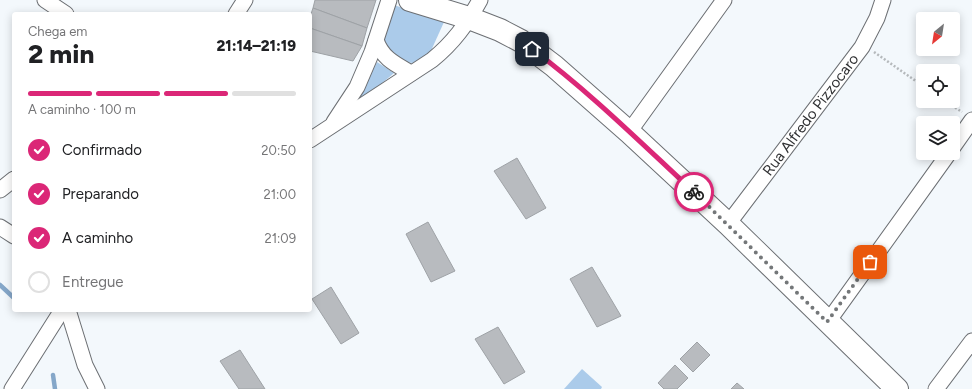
<!DOCTYPE html>
<html lang="pt">
<meta charset="utf-8">
<style>
:root{--surface:#fff;--page:#f6f6f6;--text:#202124;--muted:#757577;--line:#e0e0e0;--accent:#db2777}
body{margin:0;font-family:Figtree,sans-serif;background:var(--page);color:var(--text);height:100vh;display:flex;flex-direction:column;font-size:15px;white-space:nowrap}
*{box-sizing:border-box;margin:0}
p{font-size:13px;color:var(--muted)}
.icon{flex:none;width:22px;height:22px;fill:none;stroke:currentColor;stroke-width:2;stroke-linecap:round;stroke-linejoin:round}
.map{position:relative;flex:1;overflow:hidden}
.drawer{position:absolute;left:12px;top:12px;width:300px;height:300px;display:flex;flex-direction:column;background:var(--surface);border-radius:4px;box-shadow:0 2px 10px #0003}
.drawer>*{flex:none}
.needle{width:26px;rotate:210deg}
.tools{position:absolute;left:916px;top:12px;display:grid;gap:8px}
.tools a{display:grid;place-items:center;width:44px;height:44px;border-radius:4px;background:var(--surface);box-shadow:0 2px 10px #0003;font-size:20px}
.pin{position:absolute;display:grid;place-items:center;width:34px;height:34px;color:#fff;margin:-17px;border-radius:8px;box-shadow:0 2px 6px #0006}
.courier{position:absolute;display:grid;place-items:center;width:40px;height:40px;margin:-20px;border:3px solid #db2777;border-radius:50%;background:#fff;color:#222;box-shadow:0 1px 5px #0007}
.headline em{font-style:normal;font-weight:800}
.headline div{display:flex;flex-direction:column-reverse}
.headline{display:flex;align-items:center;justify-content:space-between;height:68px;padding:0 16px}
h1{font-size:26px;font-weight:800;line-height:30px}
.bar{display:grid;grid-template-columns:repeat(4,1fr);gap:6px 4px;align-content:center;height:48px;padding:0 16px}
.bar i{height:5px;border-radius:3px;background:var(--line)}
.bar .on{background:var(--accent)}
.bar p{grid-column:span 4}
ol{padding:0 16px;list-style:none}
li{display:flex;align-items:center;gap:12px;height:44px}
li p{margin-inline-start:auto}
li .icon{padding:4px;border-radius:50%;background:var(--accent);color:#fff;stroke-width:4}
li:last-child{color:var(--muted)}
li i{width:22px;height:22px;border:2px solid var(--line);border-radius:50%}
.map>svg:first-child{display:block}
.green{fill:#abcbea}
.lines{fill:none;stroke-linecap:round;stroke-linejoin:round}
.stream{stroke:#85a7c9;stroke-width:4.5}
.building{fill:#b8bbbf;stroke:#9ea2a6}
.street-casing{stroke:#6c6f73;stroke-width:17}
.secondary-casing{stroke:#6c6f73;stroke-width:24}
.path{stroke:#b5b9bc;stroke-width:2.5;stroke-dasharray:2 2;stroke-linecap:butt}
.street{stroke:#fff;stroke-width:15}
.secondary{stroke:#fff;stroke-width:22}
.done{stroke:#747779;stroke-width:4;stroke-dasharray:0 7.2}
.route{stroke:#db2777;stroke-width:5}
.labels{text-anchor:middle;stroke-width:4;stroke-linejoin:round;paint-order:stroke}
.street-label{font-size:15px;fill:#303133;stroke:#f3f8fc}
</style>
<div class="map">
<svg width="972" height="389" viewBox="0 0 972 389">
<rect width="100%" height="100%" fill="#f3f8fc"/>
<g class="green">
<polygon points="394,5 444,22 430,53 413,63 405,62 383,48 384,30"/>
<polygon points="377,62 394,73 353,108"/>
<polygon points="582,369 602,387 601,389 564,389"/>
</g>
<g class="lines">
<g class="stream">
<polyline points="0,285 14,298"/>
<polyline points="53,375 55,389"/>
</g>
</g>
<g class="building">
<polygon points="315,0 376,0 367,28 313,8"/>
<polygon points="313,8 367,28 362,46 310,28 310,17"/>
<polygon points="310,28 362,46 353,61 310,51"/>
<polygon points="517,158 546,208 526,219 494,171"/>
<polygon points="428,222 455,271 431,282 406,234"/>
<polygon points="592,267 621,316 597,327 570,279"/>
<polygon points="331,287 359,333 341,344 312,299"/>
<polygon points="498,327 525,372 504,384 475,339"/>
<polygon points="697,342 710,355 693,372 680,359"/>
<polygon points="240,350 265,389 239,389 220,361"/>
<polygon points="675,365 688,378 677,389 664,389 658,383"/>
<polygon points="737,383 744,389 731,389"/>
</g>
<g class="lines">
<g class="street-casing">
<g id="street">
<polyline points="45,0 66,14"/>
<polyline points="236,14 245,0"/>
<path d="M 376,40 C 382,58 395,64 411,73"/>
<polyline points="334,122 357,87 372,52 389,0"/>
<polyline points="629,132 724,0"/>
<path d="M 310,140 L 432,60 C 454,42 466,25 480,0"/>
<polyline points="953,147 972,120"/>
<polyline points="0,190 14,179"/>
<path id="s1" d="M 728,224 L 862,47 L 877,18 L 883,0"/>
<polyline points="0,227 14,236"/>
<polyline points="68,310 85,365 97,389"/>
<polyline points="827,323 949,153"/>
<polyline points="12,389 62,310"/>
<polyline points="936,389 972,341"/>
</g>
</g>
<g class="secondary-casing">
<polyline id="secondary" points="410,0 469,18 500,30 521,41 554,66 629,132 728,224 897,389"/>
</g>
<g class="path">
<polyline points="874,52 923,86"/>
<polyline points="945,101 962,112"/>
</g>
<use href="#street" class="street"/>
<use href="#secondary" class="secondary"/>
</g>
<g class="lines">
<polyline class="done" points="694,192 827,322 870,262"/>
<path class="route" d="M 532,49 C 590,92 641,143 694,192"/>
</g>
<g class="labels">
<g class="street-label">
<text dy="5" stroke="none"><textPath href="#s1" startOffset="137">Rua Alfredo Pizzocaro</textPath></text>
</g>
</g>
</svg>
<div class="tools">
<a><svg class="needle" viewBox="-14 -14 28 28"><path d="M0-13l5 13h-10z" fill="#e53935"/><path d="M0 13l5-13h-10z" fill="#757577"/></svg></a>
<a><svg class="icon" aria-label="locate" viewBox="0 0 24 24"><circle cx="12" cy="12" r="6"/><path d="M12 2v4M12 18v4M2 12h4M18 12h4"/></svg></a>
<a><svg class="icon" aria-label="layers" viewBox="0 0 24 24"><path d="M12 4l9 5-9 5-9-5zM3 14l9 5 9-5"/></svg></a>
</div>
<div class="pin" style="left:870px;top:262px;background:#ea580c"><svg class="icon" aria-label="bag" viewBox="0 0 24 24"><path d="M5 8h14l-1 12H6zM9 8a3 3 0 0 1 6 0"/></svg></div>
<div class="pin" style="left:532px;top:49px;background:#1f2937"><svg class="icon" aria-label="home" viewBox="0 0 24 24"><path d="M3 11l9-7 9 7M6 9v11h12V9"/></svg></div>
<div class="courier" style="left:694px;top:192px"><svg class="icon" aria-label="bike" viewBox="0 0 24 24"><circle cx="6" cy="16" r="4"/><circle cx="18" cy="16" r="4"/><path d="M6 16l4-8h5l3 8M10 8l3 8H6M13 5h3"/></svg></div>
<section class="drawer">
<div class="headline"><div><h1>2 min</h1><p>Chega em</p></div><em>21:14–21:19</em></div>
<div class="bar"><i class="on"></i><i class="on"></i><i class="on"></i><i></i><p>A caminho · 100 m</p></div>
<ol>
<li><svg class="icon" aria-label="check" viewBox="0 0 24 24"><path d="M5 12l5 5 9-10"/></svg>Confirmado<p>20:50</p></li>
<li><svg class="icon" aria-label="check" viewBox="0 0 24 24"><path d="M5 12l5 5 9-10"/></svg>Preparando<p>21:00</p></li>
<li><svg class="icon" aria-label="check" viewBox="0 0 24 24"><path d="M5 12l5 5 9-10"/></svg>A caminho<p>21:09</p></li>
<li><i></i>Entregue</li>
</ol>
</section>
</div>
